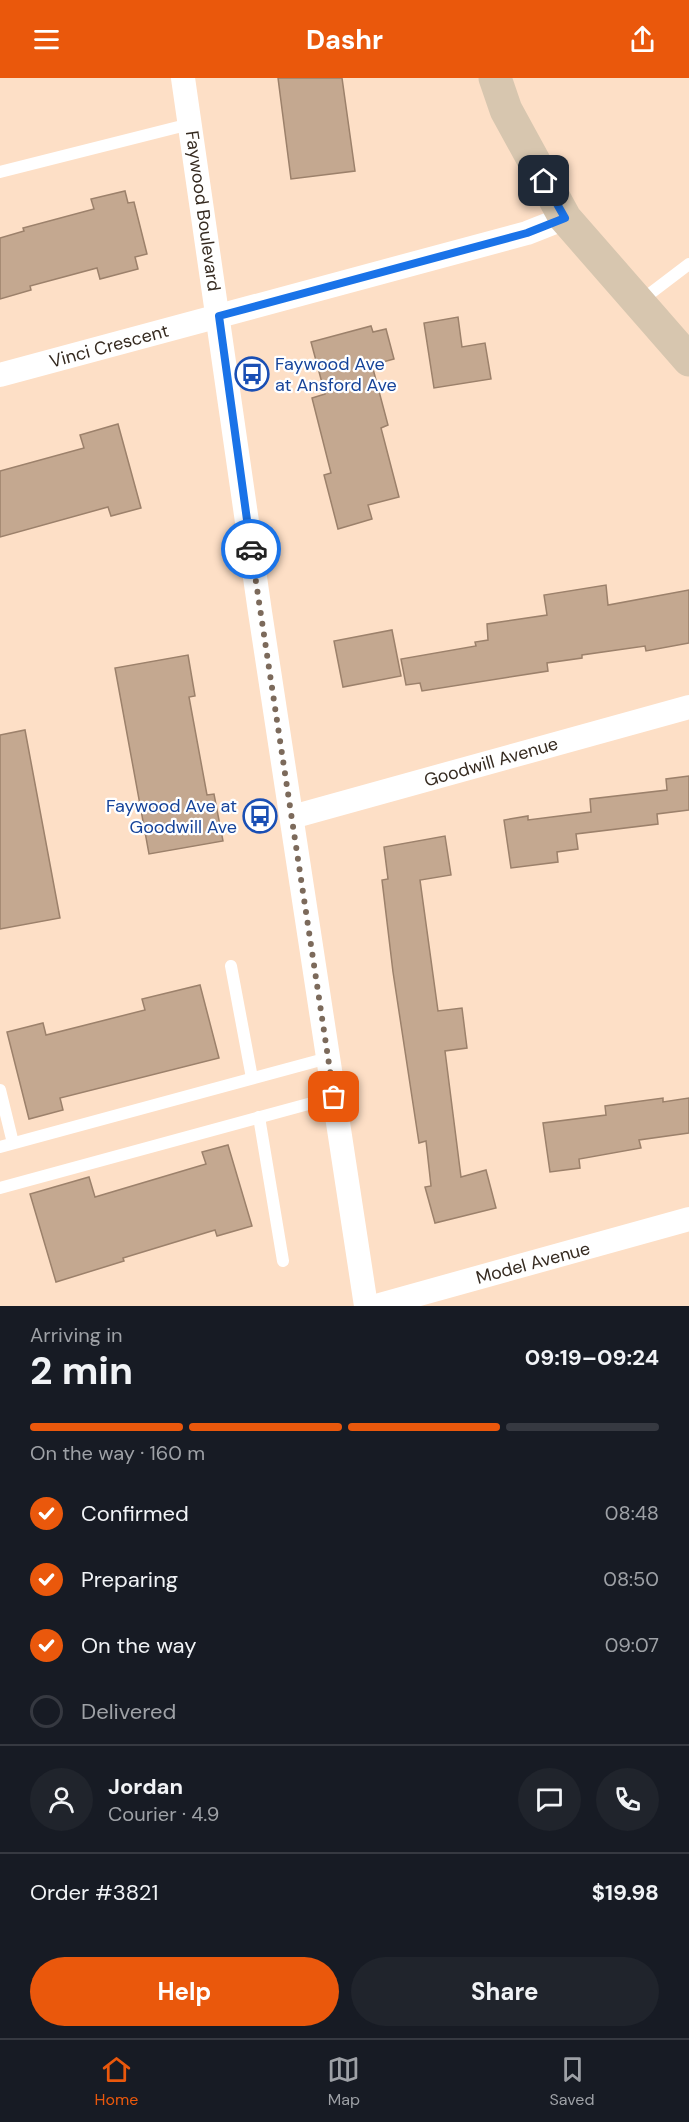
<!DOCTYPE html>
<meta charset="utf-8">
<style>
:root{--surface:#171b24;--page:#20242c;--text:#f1f3f6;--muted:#9ea1a6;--line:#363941;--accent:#ea580c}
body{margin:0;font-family:"DM Sans",sans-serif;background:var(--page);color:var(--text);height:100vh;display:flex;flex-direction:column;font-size:22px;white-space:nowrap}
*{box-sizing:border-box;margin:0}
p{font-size:20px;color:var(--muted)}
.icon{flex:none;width:33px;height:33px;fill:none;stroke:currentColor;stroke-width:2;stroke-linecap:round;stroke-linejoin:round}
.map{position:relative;height:1228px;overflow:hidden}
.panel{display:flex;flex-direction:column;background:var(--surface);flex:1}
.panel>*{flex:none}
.pin{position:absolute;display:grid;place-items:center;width:51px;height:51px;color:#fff;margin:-26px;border-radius:12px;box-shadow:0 3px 9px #0006}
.courier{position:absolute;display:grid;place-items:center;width:60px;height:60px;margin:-30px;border:4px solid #1a73e8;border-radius:50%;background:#fff;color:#222;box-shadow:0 2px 8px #0007}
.headline em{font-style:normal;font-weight:700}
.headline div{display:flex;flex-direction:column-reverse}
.headline{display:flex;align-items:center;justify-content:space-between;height:102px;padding:0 30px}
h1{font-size:39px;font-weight:700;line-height:45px}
.bar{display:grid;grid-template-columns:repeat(4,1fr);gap:9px 6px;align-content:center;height:72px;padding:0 30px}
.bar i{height:8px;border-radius:4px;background:var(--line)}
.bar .on{background:var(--accent)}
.bar p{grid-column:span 4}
.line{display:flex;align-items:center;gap:15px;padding:0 30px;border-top:2px solid var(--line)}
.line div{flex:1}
.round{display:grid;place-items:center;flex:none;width:63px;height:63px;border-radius:32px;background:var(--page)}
ol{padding:0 30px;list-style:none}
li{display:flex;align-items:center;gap:18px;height:66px}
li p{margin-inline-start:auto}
li .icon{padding:6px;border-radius:50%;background:var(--accent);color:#fff;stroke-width:4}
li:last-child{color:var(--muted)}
li i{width:33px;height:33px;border:3px solid var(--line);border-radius:50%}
.action{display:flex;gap:12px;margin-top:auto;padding:12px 30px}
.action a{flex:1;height:69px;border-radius:36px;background:var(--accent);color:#fff;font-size:24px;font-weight:700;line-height:69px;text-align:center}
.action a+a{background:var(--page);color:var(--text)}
header{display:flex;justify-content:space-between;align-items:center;height:78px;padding:0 30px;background:var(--accent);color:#fff;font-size:27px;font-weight:700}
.dock{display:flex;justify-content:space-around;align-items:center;height:84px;border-top:2px solid var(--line);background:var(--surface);font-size:16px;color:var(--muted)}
.dock a{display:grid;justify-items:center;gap:3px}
.dock .on{color:var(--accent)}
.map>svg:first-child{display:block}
.building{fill:#c4a890;stroke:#9c816b;stroke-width:1.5}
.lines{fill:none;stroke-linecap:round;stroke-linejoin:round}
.lane{stroke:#fff;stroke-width:12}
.street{stroke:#fff;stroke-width:24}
.secondary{stroke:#d7c6af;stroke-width:33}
.done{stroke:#7c6a5b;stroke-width:6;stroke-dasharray:0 10.8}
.route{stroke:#1a73e8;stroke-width:8}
.labels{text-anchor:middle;stroke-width:4.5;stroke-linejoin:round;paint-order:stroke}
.street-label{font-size:18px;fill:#362b21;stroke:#fff}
.transit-label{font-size:18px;fill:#164399;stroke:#fff;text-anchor:start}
</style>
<header><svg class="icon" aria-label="menu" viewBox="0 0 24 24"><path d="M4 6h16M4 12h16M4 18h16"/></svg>Dashr<svg class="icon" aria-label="share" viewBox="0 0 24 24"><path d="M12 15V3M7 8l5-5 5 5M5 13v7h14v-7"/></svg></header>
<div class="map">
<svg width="689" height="1228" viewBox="0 0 689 1228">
<rect width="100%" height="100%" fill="#fddfc6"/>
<g class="building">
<polygon points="278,0 342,0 355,93 291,101"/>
<polygon points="125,113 128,125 134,124 147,176 135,179 138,191 100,201 97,190 30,208 31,212 0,221 0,160 24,153 23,150 94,131 91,121"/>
<polygon points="458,239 462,269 485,265 491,301 434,310 424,245"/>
<polygon points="371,248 373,254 386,251 394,281 372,287 388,347 381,350 399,419 368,427 372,441 338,451 324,397 331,395 312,320 325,316 311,264"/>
<polygon points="118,346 141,430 111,438 108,429 0,459 0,393 84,370 80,357"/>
<polygon points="606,507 608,527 689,512 689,565 646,573 645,568 582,577 582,580 547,585 548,593 422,613 420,605 406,607 401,581 476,568 475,564 488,562 487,546 547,537 544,517"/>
<polygon points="392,552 401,598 343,609 334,563"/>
<polygon points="188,577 195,618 189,619 207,717 214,716 223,763 149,776 115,590"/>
<polygon points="25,652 60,840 0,851 0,657"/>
<polygon points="689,698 689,732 657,736 658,746 576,756 578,771 557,774 558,784 511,790 504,742 528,738 528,742 591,734 590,721 667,712 666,701"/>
<polygon points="445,758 451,797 420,802 438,933 462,930 467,970 445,973 461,1099 486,1092 496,1130 435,1145 425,1109 431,1108 426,1063 419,1065 393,894 382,802 388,801 384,769"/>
<polygon points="200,907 219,980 60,1020 63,1032 29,1041 7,954 43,945 46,957 145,932 142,921"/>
<polygon points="663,1020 663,1024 689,1020 689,1055 639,1062 641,1070 579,1081 580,1090 550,1094 543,1045 606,1037 605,1028"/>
<polygon points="228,1067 252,1148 217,1158 215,1152 123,1180 124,1183 56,1204 30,1116 89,1099 95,1119 206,1086 202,1074"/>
</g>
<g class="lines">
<g class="lane">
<polyline points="0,94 190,46"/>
<polyline points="639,224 689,186"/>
<polyline points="231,888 252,1000"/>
<polyline points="0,1012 13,1065"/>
<polyline points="259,1039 283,1183"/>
<polyline points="0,1069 328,980"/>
<polyline points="0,1110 334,1019"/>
</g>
<g class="street">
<polyline points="183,0 260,534 366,1228"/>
<polyline points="0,297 527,155 565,140"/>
<polyline points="292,739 689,629"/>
<polyline points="376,1228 689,1141"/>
</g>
<polyline class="secondary" points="495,0 506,32 565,140 689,282"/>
</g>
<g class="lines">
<polyline class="done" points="251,471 334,1019"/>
<polyline class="route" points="251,471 219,238 527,155 565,140 544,103"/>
</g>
<defs>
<g id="bus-ring" transform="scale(1.725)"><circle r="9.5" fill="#fff" stroke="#1a4fb4" stroke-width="1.5"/><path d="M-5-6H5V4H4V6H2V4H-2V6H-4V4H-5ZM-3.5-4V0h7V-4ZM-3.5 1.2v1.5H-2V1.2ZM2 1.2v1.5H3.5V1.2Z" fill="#1a4fb4"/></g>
</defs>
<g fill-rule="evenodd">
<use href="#bus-ring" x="252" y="296"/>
<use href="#bus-ring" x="260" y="738"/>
</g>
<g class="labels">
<g class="street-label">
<text transform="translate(203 133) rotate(82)" y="6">Faywood Boulevard</text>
<text transform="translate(109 268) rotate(-15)" y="6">Vinci Crescent</text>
<text transform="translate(491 684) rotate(-16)" y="6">Goodwill Avenue</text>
<text transform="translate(533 1185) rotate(-15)" y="6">Model Avenue</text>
</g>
<g class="transit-label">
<text x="275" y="292">Faywood Ave<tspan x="275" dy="21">at Ansford Ave</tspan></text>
<text x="237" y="734" text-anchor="end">Faywood Ave at<tspan x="237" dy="21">Goodwill Ave</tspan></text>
</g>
</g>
</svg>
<div class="pin" style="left:334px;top:1019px;background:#ea580c"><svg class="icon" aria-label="bag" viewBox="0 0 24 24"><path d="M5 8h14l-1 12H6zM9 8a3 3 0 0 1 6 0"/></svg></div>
<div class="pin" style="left:544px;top:103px;background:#1f2937"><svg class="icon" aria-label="home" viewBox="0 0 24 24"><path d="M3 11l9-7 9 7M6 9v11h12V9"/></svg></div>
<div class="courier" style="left:251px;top:471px"><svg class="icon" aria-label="car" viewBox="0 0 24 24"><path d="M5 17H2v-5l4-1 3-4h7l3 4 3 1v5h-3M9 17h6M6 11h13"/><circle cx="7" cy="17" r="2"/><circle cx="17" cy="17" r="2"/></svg></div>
</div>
<section class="panel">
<div class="headline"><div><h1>2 min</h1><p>Arriving in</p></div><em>09:19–09:24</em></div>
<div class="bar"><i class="on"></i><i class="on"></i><i class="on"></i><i></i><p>On the way · 160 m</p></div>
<ol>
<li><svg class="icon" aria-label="check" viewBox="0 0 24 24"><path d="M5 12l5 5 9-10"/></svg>Confirmed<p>08:48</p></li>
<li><svg class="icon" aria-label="check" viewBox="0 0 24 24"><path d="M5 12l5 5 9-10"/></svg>Preparing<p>08:50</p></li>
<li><svg class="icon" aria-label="check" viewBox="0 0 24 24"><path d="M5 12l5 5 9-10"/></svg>On the way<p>09:07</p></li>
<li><i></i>Delivered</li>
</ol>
<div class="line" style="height:108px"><a class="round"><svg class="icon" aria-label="person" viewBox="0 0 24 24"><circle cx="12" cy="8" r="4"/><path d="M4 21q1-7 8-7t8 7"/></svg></a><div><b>Jordan</b><p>Courier · 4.9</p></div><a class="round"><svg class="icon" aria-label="chat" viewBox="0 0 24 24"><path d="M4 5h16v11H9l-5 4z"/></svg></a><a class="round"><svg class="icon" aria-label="phone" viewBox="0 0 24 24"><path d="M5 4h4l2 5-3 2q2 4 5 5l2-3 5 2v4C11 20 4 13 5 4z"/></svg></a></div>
<div class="line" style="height:78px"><div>Order #3821</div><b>$19.98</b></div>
<div class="action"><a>Help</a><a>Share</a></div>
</section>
<nav class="dock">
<a class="on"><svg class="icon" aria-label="home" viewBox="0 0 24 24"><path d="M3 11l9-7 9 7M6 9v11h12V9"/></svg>Home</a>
<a><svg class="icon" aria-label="map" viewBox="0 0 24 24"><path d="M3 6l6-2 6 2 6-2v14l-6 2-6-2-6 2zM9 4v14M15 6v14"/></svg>Map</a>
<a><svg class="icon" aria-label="saved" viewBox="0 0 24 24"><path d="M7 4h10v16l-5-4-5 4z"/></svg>Saved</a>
</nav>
